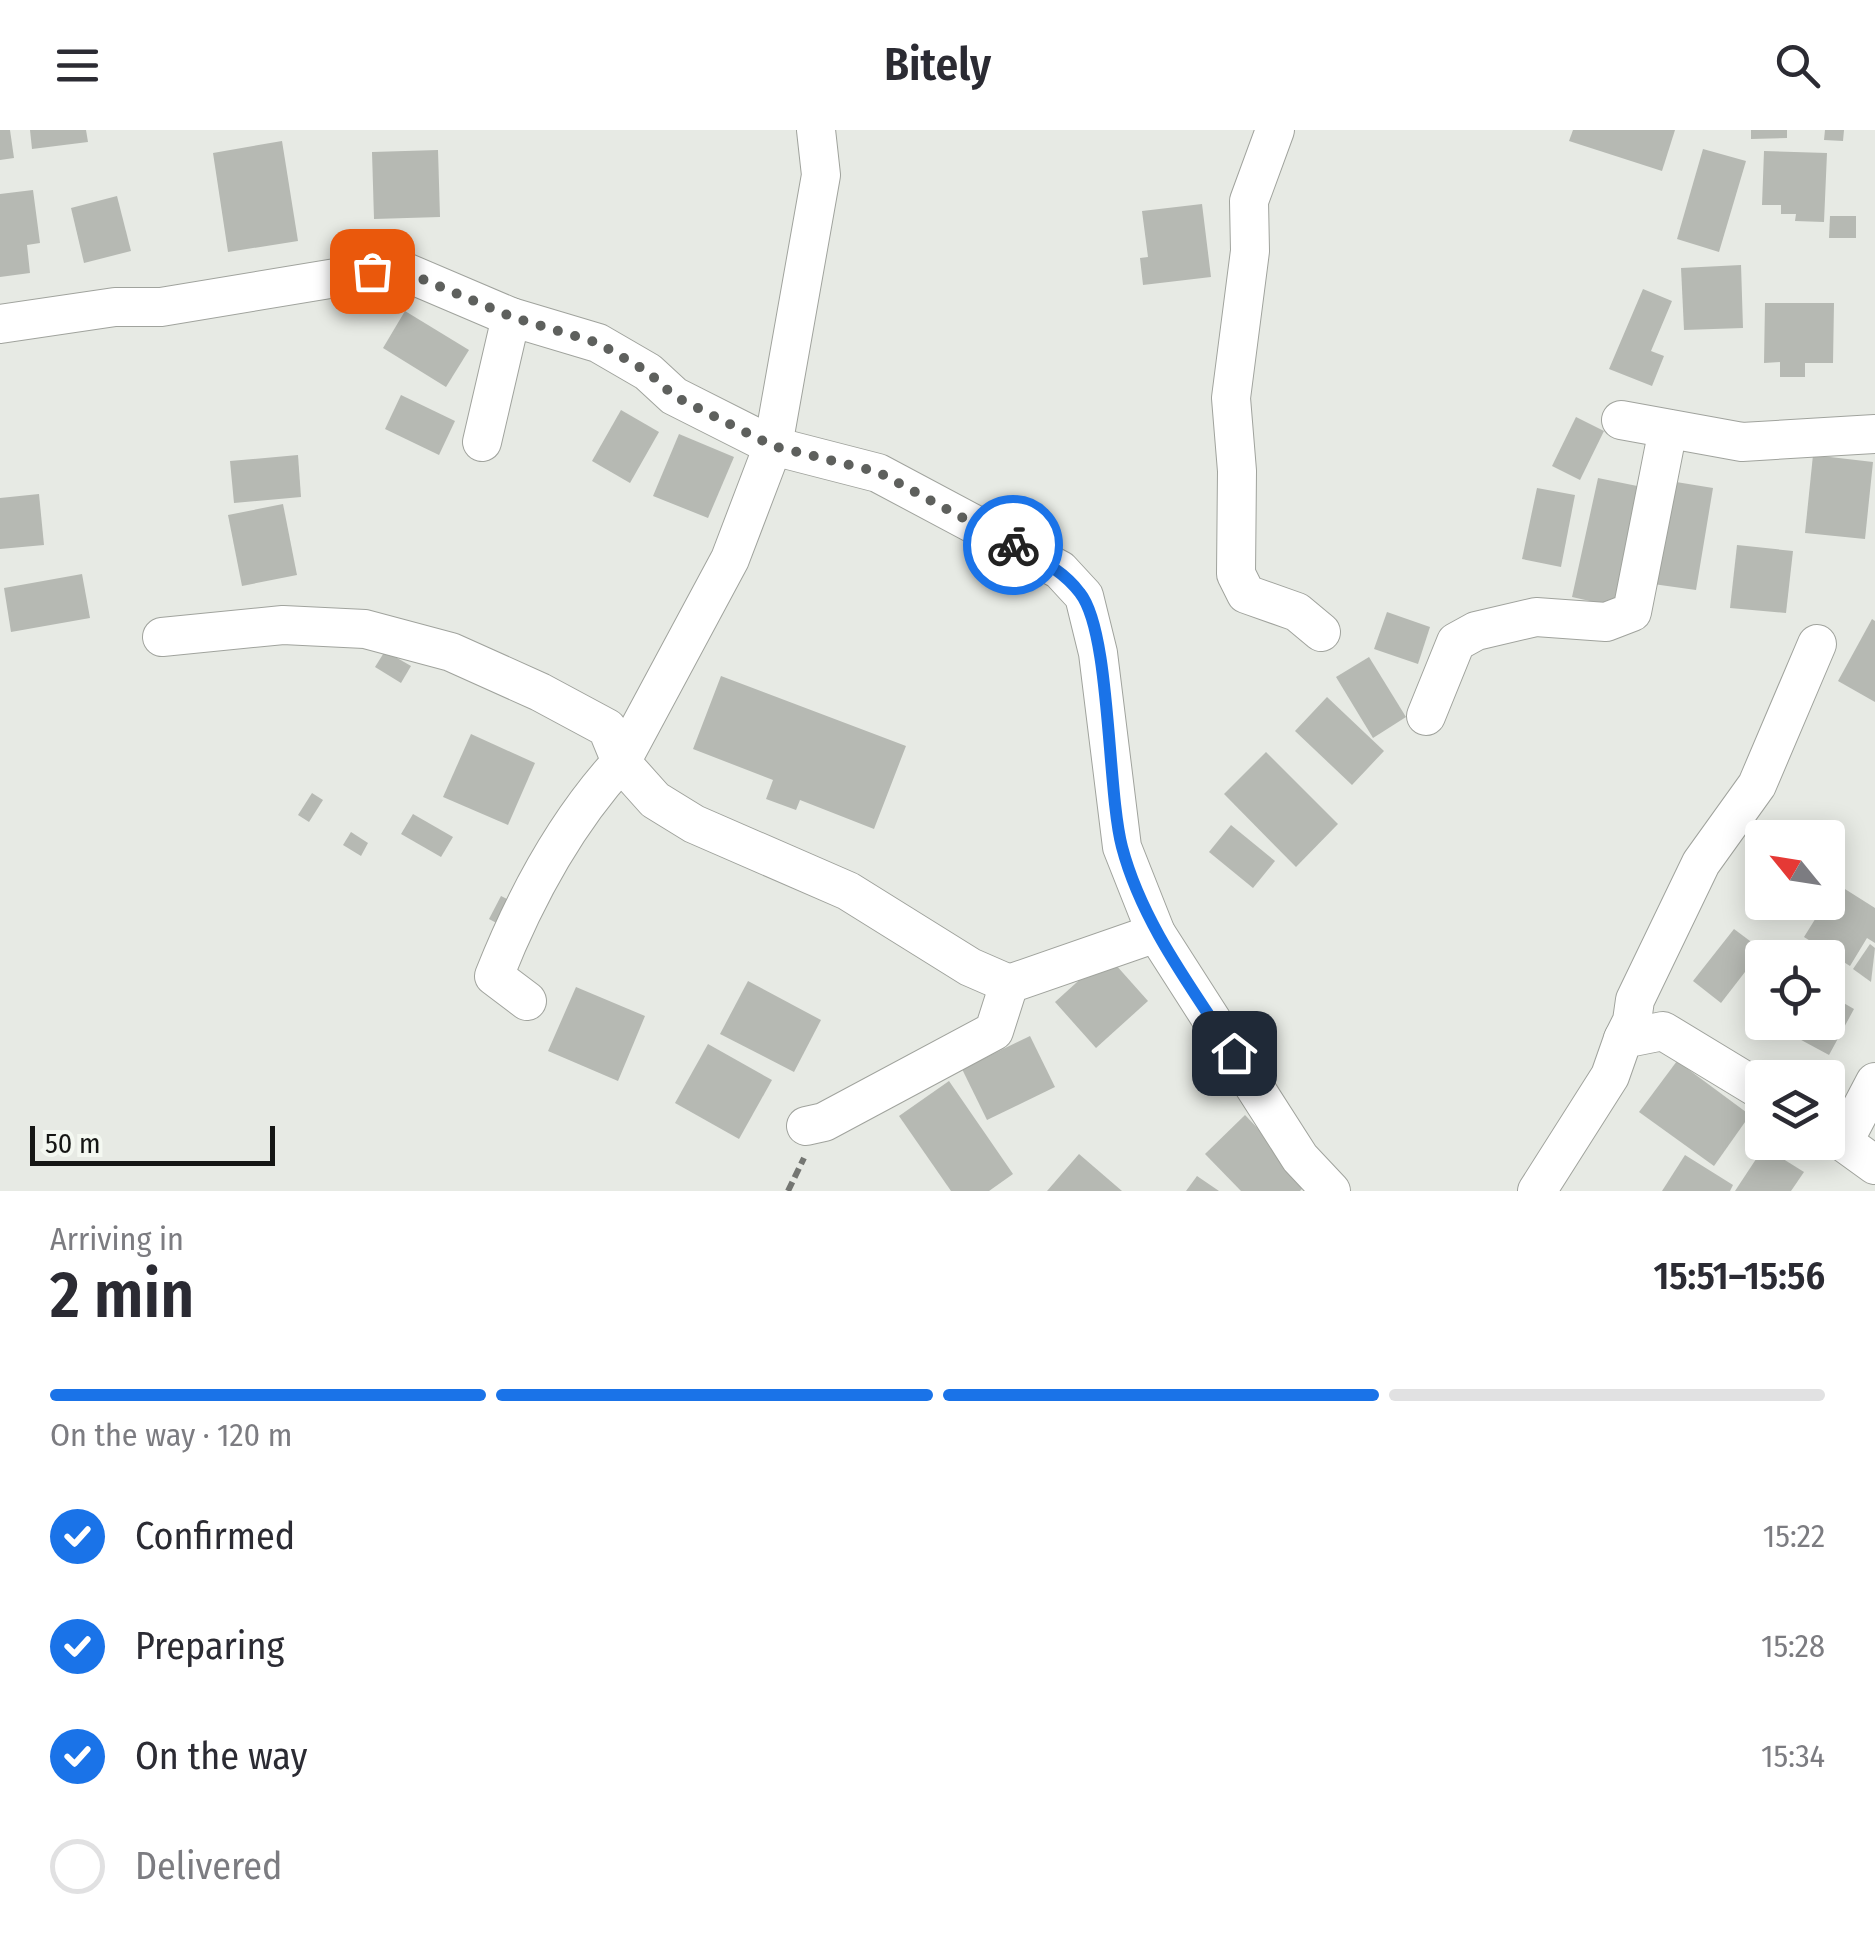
<!DOCTYPE html>
<meta charset="utf-8">
<style>
:root{--surface:#fff;--page:#f7f7f7;--text:#2b2b33;--muted:#7c7c81;--line:#e1e1e2;--accent:#1a73e8}
body{margin:0;font-family:"Fira Sans Condensed",sans-serif;background:var(--page);color:var(--text);height:100vh;display:flex;flex-direction:column;font-size:38px;white-space:nowrap}
*{box-sizing:border-box;margin:0}
p{font-size:32px;color:var(--muted)}
.icon{flex:none;width:55px;height:55px;fill:none;stroke:currentColor;stroke-width:2;stroke-linecap:round;stroke-linejoin:round}
.map{position:relative;height:1061px;overflow:hidden}
.panel{display:flex;flex-direction:column;background:var(--surface);flex:1}
.panel>*{flex:none}
.needle{width:65px;rotate:300deg}
.controls{position:absolute;left:1745px;top:690px;display:grid;gap:20px}
.controls a{display:grid;place-items:center;width:100px;height:100px;border-radius:10px;background:var(--surface);box-shadow:0 5px 25px #0003;font-size:50px}
.scale{position:absolute;left:30px;bottom:25px;width:245px;box-sizing:border-box;padding-left:10px;border:5px solid #151614;border-top:0;font-size:28px;line-height:35px;white-space:nowrap;color:#151614;-webkit-text-stroke:8px #f4f8f1;paint-order:stroke}
.pin{position:absolute;display:grid;place-items:center;width:85px;height:85px;color:#fff;margin:-42px;border-radius:20px;box-shadow:0 5px 15px #0006}
.courier{position:absolute;display:grid;place-items:center;width:100px;height:100px;margin:-50px;border:8px solid #1a73e8;border-radius:50%;background:#fff;color:#222;box-shadow:0 2px 12px #0007}
.overview em{font-style:normal;font-weight:600}
.overview div{display:flex;flex-direction:column-reverse}
.overview{display:flex;align-items:center;justify-content:space-between;height:170px;padding:0 50px}
h1{font-size:65px;font-weight:600;line-height:75px}
.bar{display:grid;grid-template-columns:repeat(4,1fr);gap:15px 10px;align-content:center;height:120px;padding:0 50px}
.bar i{height:12px;border-radius:8px;background:var(--line)}
.bar .selected{background:var(--accent)}
.bar p{grid-column:span 4}
ol{padding:0 50px;list-style:none}
li{display:flex;align-items:center;gap:30px;height:110px}
li p{margin-inline-start:auto}
li .icon{padding:10px;border-radius:50%;background:var(--accent);color:#fff;stroke-width:4}
li:last-child{color:var(--muted)}
li i{width:55px;height:55px;border:5px solid var(--line);border-radius:50%}
header{display:flex;justify-content:space-between;align-items:center;height:130px;padding:0 50px;background:var(--surface);font-size:45px;font-weight:600}
.map>svg:first-child{display:block}
.building{fill:#b6b9b3}
.lines{fill:none;stroke-linecap:round;stroke-linejoin:round}
.minor-casing{stroke:#a0a39d;stroke-width:40}
.path{stroke:#747672;stroke-width:6;stroke-dasharray:10 5;stroke-linecap:butt}
.minor{stroke:#fff;stroke-width:38}
.done{stroke:#5e605d;stroke-width:10;stroke-dasharray:0 18}
.route{stroke:#1a73e8;stroke-width:12}
</style>
<header><svg class="icon" aria-label="menu" viewBox="0 0 24 24"><path d="M4 6h16M4 12h16M4 18h16"/></svg>Bitely<svg class="icon" aria-label="search" viewBox="0 0 24 24"><circle cx="10" cy="10" r="6"/><path d="M15 15l6 6"/></svg></header>
<div class="map">
<svg width="1875" height="1061" viewBox="0 0 1875 1061">
<rect width="100%" height="100%" fill="#e7eae4"/>
<g class="building">
<polygon points="0,0 10,0 14,28 0,30"/>
<polygon points="30,0 86,0 88,12 32,19"/>
<polygon points="1573,0 1675,0 1662,41 1569,11"/>
<polygon points="1751,0 1787,0 1787,8 1751,9"/>
<polygon points="1825,0 1844,0 1843,11 1824,10"/>
<polygon points="282,11 298,111 228,122 213,23"/>
<polygon points="1703,19 1746,31 1719,122 1677,109"/>
<polygon points="438,20 440,87 374,89 372,22"/>
<polygon points="1764,21 1827,23 1824,92 1795,91 1796,84 1781,84 1781,75 1762,75"/>
<polygon points="33,60 40,113 27,115 30,143 0,147 0,64"/>
<polygon points="117,66 131,121 84,133 71,78"/>
<polygon points="1202,74 1211,147 1143,155 1140,128 1148,127 1142,81"/>
<polygon points="1830,86 1856,86 1856,108 1829,108"/>
<polygon points="1741,135 1743,198 1684,200 1681,138"/>
<polygon points="1643,159 1672,171 1651,221 1664,226 1652,256 1609,239"/>
<polygon points="1765,173 1834,173 1833,233 1805,233 1805,247 1780,247 1780,232 1764,233"/>
<polygon points="405,181 469,220 446,257 383,218"/>
<polygon points="401,265 455,291 439,325 385,299"/>
<polygon points="621,280 659,302 630,353 592,331"/>
<polygon points="1576,287 1604,301 1580,350 1552,336"/>
<polygon points="679,304 734,327 708,388 653,366"/>
<polygon points="298,325 301,367 234,373 230,331"/>
<polygon points="1813,325 1873,332 1865,409 1805,403"/>
<polygon points="1598,348 1647,358 1621,478 1572,467"/>
<polygon points="1670,351 1713,358 1696,460 1653,454"/>
<polygon points="1537,358 1575,365 1561,437 1522,429"/>
<polygon points="39,364 44,415 0,419 0,368"/>
<polygon points="283,374 297,445 242,456 228,385"/>
<polygon points="1737,415 1793,421 1786,483 1730,478"/>
<polygon points="82,444 90,488 11,502 4,458"/>
<polygon points="1387,482 1430,497 1418,534 1374,519"/>
<polygon points="1872,489 1875,491 1875,572 1838,551"/>
<polygon points="385,521 411,536 401,553 375,537"/>
<polygon points="1369,527 1406,587 1373,608 1336,547"/>
<polygon points="721,546 906,616 874,699 800,670 796,680 766,669 773,650 693,619"/>
<polygon points="1327,567 1384,621 1352,655 1295,601"/>
<polygon points="471,604 535,633 508,695 443,667"/>
<polygon points="1266,622 1338,694 1296,737 1224,664"/>
<polygon points="312,663 323,670 309,692 298,685"/>
<polygon points="413,684 453,707 441,727 401,704"/>
<polygon points="1231,695 1275,731 1253,758 1209,722"/>
<polygon points="351,702 368,713 361,726 343,715"/>
<polygon points="1837,754 1875,778 1875,813 1867,808 1850,836 1804,807"/>
<polygon points="501,766 517,774 504,797 489,789"/>
<polygon points="1734,799 1762,820 1721,873 1693,851"/>
<polygon points="1870,814 1875,818 1871,852 1853,839"/>
<polygon points="1107,825 1148,871 1096,918 1055,872"/>
<polygon points="748,851 821,890 794,942 720,904"/>
<polygon points="576,857 645,886 618,951 548,921"/>
<polygon points="1828,864 1854,879 1829,925 1779,898 1782,892 1828,892"/>
<polygon points="1030,906 1055,957 987,990 962,939"/>
<polygon points="708,914 772,950 739,1009 675,973"/>
<polygon points="1677,931 1750,985 1714,1036 1639,982"/>
<polygon points="949,951 1013,1044 989,1061 951,1061 899,986"/>
<polygon points="1245,985 1309,1052 1300,1061 1241,1061 1205,1024"/>
<polygon points="1764,1017 1804,1042 1791,1061 1735,1061"/>
<polygon points="1079,1024 1122,1061 1047,1061"/>
<polygon points="1685,1025 1733,1055 1730,1061 1662,1061"/>
<polygon points="1197,1046 1219,1061 1186,1061"/>
</g>
<g class="lines">
<g class="minor-casing">
<g id="minor">
<polyline points="1275,0 1249,71 1250,121 1231,268 1237,341 1236,444 1246,464 1297,482 1321,502"/>
<polyline points="0,194 115,177 161,177 396,138 511,187"/>
<polyline points="1621,290 1742,312 1875,304"/>
<polyline points="482,312 511,187 598,213 648,242 674,266 773,316 878,343 1060,440 1084,466 1098,523 1122,717 1156,803 1300,1028 1331,1061"/>
<polyline points="162,507 283,495 365,499 451,522 540,562 607,598 621,632 655,670 694,694 848,761 970,837 1009,854"/>
<polyline points="1426,586 1456,512 1476,501 1536,487 1606,492 1632,482 1668,299"/>
<path d="M 527,871 L 494,846 C 524,770 565,693 621,632 L 730,429 L 773,316 L 821,45 L 816,0"/>
<polyline points="1623,909 1632,891 1635,870 1701,733 1757,655 1817,514"/>
<polyline points="806,996 824,992 994,901 1009,854 1156,803"/>
<polyline points="1828,1001 1875,1035"/>
<polyline points="1844,1011 1875,952"/>
<polyline points="1537,1061 1610,946 1623,909 1663,901 1762,961"/>
</g>
</g>
<polyline class="path" points="788,1061 804,1028"/>
<use href="#minor" class="minor"/>
</g>
<g class="lines">
<polyline class="done" points="372,141 396,138 512,187 598,213 648,242 674,266 773,316 878,342 1013,415"/>
<path class="route" d="M 1013,415 C 1038,429 1062,439 1080,463 C 1111,502 1107,660 1122,717 C 1142,793 1192,858 1234,923"/>
</g>
</svg>
<div class="controls">
<a><svg class="needle" viewBox="-14 -14 28 28"><path d="M0-13l5 13h-10z" fill="#e53935"/><path d="M0 13l5-13h-10z" fill="#7c7c81"/></svg></a>
<a><svg class="icon" aria-label="locate" viewBox="0 0 24 24"><circle cx="12" cy="12" r="6"/><path d="M12 2v4M12 18v4M2 12h4M18 12h4"/></svg></a>
<a><svg class="icon" aria-label="layers" viewBox="0 0 24 24"><path d="M12 4l9 5-9 5-9-5zM3 14l9 5 9-5"/></svg></a>
</div>
<div class="scale">50 m</div>
<div class="pin" style="left:372px;top:141px;background:#ea580c"><svg class="icon" aria-label="bag" viewBox="0 0 24 24"><path d="M5 8h14l-1 12H6zM9 8a3 3 0 0 1 6 0"/></svg></div>
<div class="pin" style="left:1234px;top:923px;background:#1f2937"><svg class="icon" aria-label="home" viewBox="0 0 24 24"><path d="M3 11l9-7 9 7M6 9v11h12V9"/></svg></div>
<div class="courier" style="left:1013px;top:415px"><svg class="icon" aria-label="bike" viewBox="0 0 24 24"><circle cx="6" cy="16" r="4"/><circle cx="18" cy="16" r="4"/><path d="M6 16l4-8h5l3 8M10 8l3 8H6M13 5h3"/></svg></div>
</div>
<section class="panel">
<div class="overview"><div><h1>2 min</h1><p>Arriving in</p></div><em>15:51–15:56</em></div>
<div class="bar"><i class="selected"></i><i class="selected"></i><i class="selected"></i><i></i><p>On the way · 120 m</p></div>
<ol>
<li><svg class="icon" aria-label="check" viewBox="0 0 24 24"><path d="M5 12l5 5 9-10"/></svg>Confirmed<p>15:22</p></li>
<li><svg class="icon" aria-label="check" viewBox="0 0 24 24"><path d="M5 12l5 5 9-10"/></svg>Preparing<p>15:28</p></li>
<li><svg class="icon" aria-label="check" viewBox="0 0 24 24"><path d="M5 12l5 5 9-10"/></svg>On the way<p>15:34</p></li>
<li><i></i>Delivered</li>
</ol>
</section>
